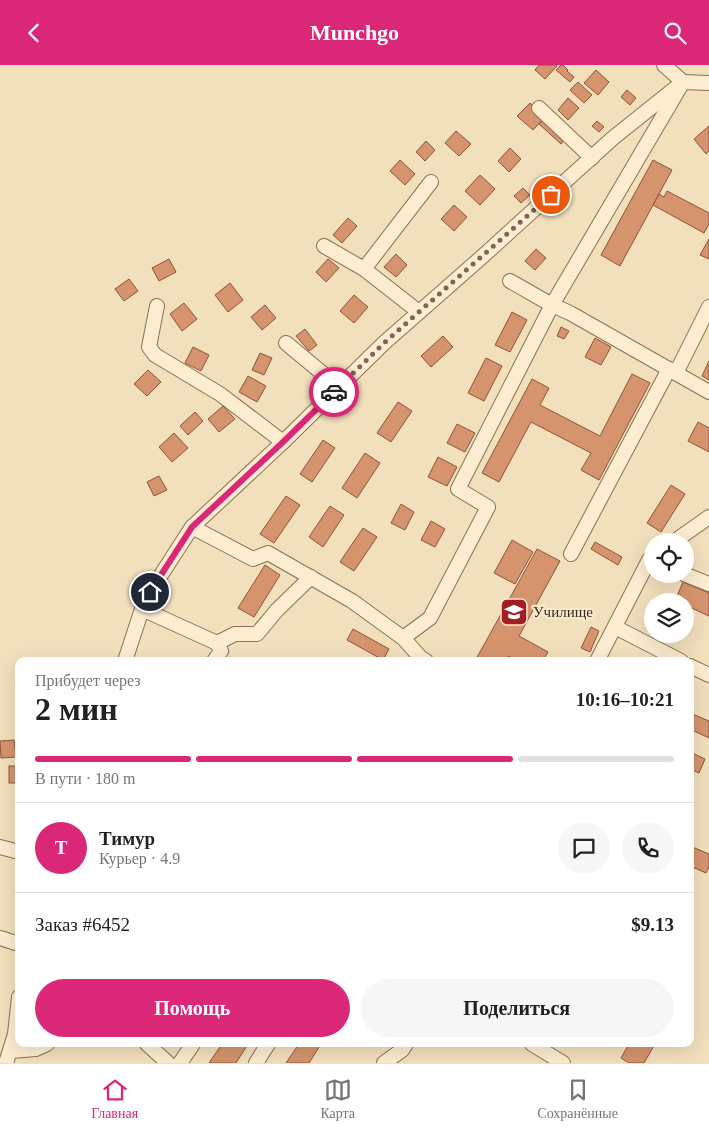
<!DOCTYPE html>
<html lang="ru">
<meta charset="utf-8">
<style>
:root{--surface:#fff;--page:#f6f6f6;--text:#222;--muted:#767676;--line:#e0e0e0;--accent:#db2777}
body{margin:0;font-family:Georgia,serif;background:var(--page);color:var(--text);height:100vh;display:flex;flex-direction:column;font-size:19px;white-space:nowrap}
*{box-sizing:border-box;margin:0}
p{font-size:16px;color:var(--muted)}
.icon{flex:none;width:28px;height:28px;fill:none;stroke:currentColor;stroke-width:2;stroke-linecap:round;stroke-linejoin:round}
.map{position:relative;flex:1;overflow:hidden}
.details{position:absolute;left:15px;top:592px;width:679px;height:390px;display:flex;flex-direction:column;background:var(--surface);border-radius:10px;box-shadow:0 5px 20px #0002}
.details>*{flex:none}
.controls{position:absolute;left:644px;top:468px;display:grid;gap:10px}
.controls a{display:grid;place-items:center;width:50px;height:50px;border-radius:50%;background:var(--surface);box-shadow:0 5px 20px #0002;font-size:25px}
.pin{position:absolute;display:grid;place-items:center;width:42px;height:42px;color:#fff;margin:-21px;border:2px solid #fff;border-radius:50%;box-shadow:0 1px 5px #0007}
.courier{position:absolute;display:grid;place-items:center;width:50px;height:50px;margin:-25px;border:4px solid #db2777;border-radius:50%;background:#fff;color:#222;box-shadow:0 1px 6px #0007}
.headline em{font-style:normal;font-weight:700}
.headline div{display:flex;flex-direction:column-reverse}
.headline{display:flex;align-items:center;justify-content:space-between;height:85px;padding:0 20px}
h1{font-size:32px;font-weight:700;line-height:38px}
.bar{display:grid;grid-template-columns:repeat(4,1fr);gap:8px 5px;align-content:center;height:60px;padding:0 20px}
.bar i{height:6px;border-radius:4px;background:var(--line)}
.bar .on{background:var(--accent)}
.bar p{grid-column:span 4}
.line{display:flex;align-items:center;gap:12px;padding:0 20px;border-top:1px solid var(--line)}
.line div{flex:1}
.round{display:grid;place-items:center;flex:none;width:52px;height:52px;border-radius:26px;background:var(--page)}
.cta{display:flex;gap:10px;margin-top:auto;padding:10px 20px}
.cta a{flex:1;height:58px;border-radius:30px;background:var(--accent);color:#fff;font-size:20px;font-weight:700;line-height:58px;text-align:center}
.cta a+a{background:var(--page);color:var(--text)}
header{display:flex;justify-content:space-between;align-items:center;height:65px;padding:0 20px;background:var(--accent);color:#fff;font-size:22px;font-weight:700}
.tabs{display:flex;justify-content:space-around;align-items:center;height:70px;border-top:1px solid var(--line);background:var(--surface);font-size:14px;color:var(--muted)}
.tabs a{display:grid;justify-items:center;gap:2px}
.tabs .on{color:var(--accent)}
.map>svg:first-child{display:block}
.building{fill:#d5946e;stroke:#8d5537}
.lines{fill:none;stroke-linecap:round;stroke-linejoin:round}
.minor-casing{stroke:#8c6f54;stroke-width:16}
.minor{stroke:#fcedd0;stroke-width:14}
.done{stroke:#7a6853;stroke-width:5;stroke-dasharray:0 9}
.route{stroke:#db2777;stroke-width:6}
.labels{text-anchor:middle;stroke-width:4.5;stroke-linejoin:round;paint-order:stroke}
.poi-label{font-size:15px;fill:#39281a;stroke:#f9eacc;text-anchor:start}
</style>
<header><svg class="icon" aria-label="back" viewBox="0 0 24 24"><path d="M15 5l-7 7 7 7"/></svg>Munchgo<svg class="icon" aria-label="search" viewBox="0 0 24 24"><circle cx="10" cy="10" r="6"/><path d="M15 15l6 6"/></svg></header>
<div class="map">
<svg width="709" height="998" viewBox="0 0 709 998">
<rect width="100%" height="100%" fill="#f2dfbc"/>
<g class="building">
<polygon points="539,0 556,0 557,1 545,14 535,5"/>
<polygon points="561,0 563,0 568,5 567,6 574,12 570,17 556,5"/>
<polygon points="596,5 609,17 598,30 584,18"/>
<polygon points="578,17 592,30 584,38 570,25"/>
<polygon points="627,25 636,33 630,40 621,32"/>
<polygon points="568,33 579,43 568,55 558,45"/>
<polygon points="530,38 545,52 533,65 517,51"/>
<polygon points="545,52 567,72 561,79 539,59"/>
<polygon points="597,56 604,62 599,67 592,61"/>
<polygon points="709,61 709,86 706,89 694,74"/>
<polygon points="456,66 471,79 459,91 445,78"/>
<polygon points="426,76 435,85 425,96 416,87"/>
<polygon points="510,83 521,94 509,107 498,96"/>
<polygon points="400,95 415,109 405,120 390,106"/>
<polygon points="653,95 672,105 620,201 601,190"/>
<polygon points="480,110 495,124 480,140 465,126"/>
<polygon points="523,123 530,130 521,138 514,131"/>
<polygon points="667,126 709,148 709,159 704,168 653,140 659,129 664,132"/>
<polygon points="454,140 467,152 454,166 441,154"/>
<polygon points="348,153 357,161 342,178 333,170"/>
<polygon points="709,174 709,194 700,190"/>
<polygon points="536,184 546,193 535,205 525,196"/>
<polygon points="396,189 407,200 396,212 384,202"/>
<polygon points="169,194 176,207 159,216 152,203"/>
<polygon points="328,194 339,203 326,217 316,207"/>
<polygon points="129,214 138,226 124,236 115,224"/>
<polygon points="230,218 243,235 228,247 215,230"/>
<polygon points="354,230 368,242 354,258 340,246"/>
<polygon points="184,238 197,254 182,266 170,249"/>
<polygon points="265,240 276,253 262,265 251,252"/>
<polygon points="512,247 527,255 510,287 495,280"/>
<polygon points="561,262 569,266 564,274 557,271"/>
<polygon points="305,264 317,280 309,286 296,271"/>
<polygon points="443,271 453,282 431,302 421,291"/>
<polygon points="595,273 611,282 601,300 585,292"/>
<polygon points="193,282 209,290 201,306 185,298"/>
<polygon points="260,288 272,293 264,310 252,305"/>
<polygon points="486,293 502,301 484,336 468,328"/>
<polygon points="709,296 709,315 702,311"/>
<polygon points="148,305 161,317 147,331 134,319"/>
<polygon points="632,309 650,318 599,415 581,405 591,388 531,357 499,417 482,408 532,314 549,323 540,340 600,371"/>
<polygon points="248,311 266,321 257,337 239,327"/>
<polygon points="398,337 412,346 391,377 377,368"/>
<polygon points="223,341 235,354 219,367 208,354"/>
<polygon points="195,347 203,356 188,370 180,361"/>
<polygon points="698,357 709,363 709,387 688,376"/>
<polygon points="457,359 475,368 465,387 447,378"/>
<polygon points="174,368 188,383 172,397 159,382"/>
<polygon points="323,375 335,383 312,417 300,409"/>
<polygon points="365,388 380,398 357,433 342,423"/>
<polygon points="438,392 457,402 447,421 428,412"/>
<polygon points="159,411 167,425 154,431 147,417"/>
<polygon points="671,420 685,429 661,467 647,458"/>
<polygon points="286,431 300,440 274,478 260,469"/>
<polygon points="401,439 414,447 405,465 391,458"/>
<polygon points="330,441 344,450 323,482 309,472"/>
<polygon points="431,456 445,464 435,482 421,475"/>
<polygon points="363,463 377,472 354,506 340,497"/>
<polygon points="512,475 533,487 515,519 494,508"/>
<polygon points="595,477 622,492 618,500 591,484"/>
<polygon points="537,484 560,496 519,571 548,587 543,596 518,596 508,591 505,596 475,596"/>
<polygon points="265,500 280,510 254,552 238,543"/>
<polygon points="683,517 709,528 709,551 685,540 685,536 675,536"/>
<polygon points="591,562 599,566 590,587 581,583"/>
<polygon points="353,564 389,584 383,595 347,575"/>
<polygon points="690,648 709,656 709,673 692,665 690,669"/>
<polygon points="14,675 16,692 1,693 0,676"/>
<polygon points="690,687 705,694 699,708 690,704"/>
<rect x="9" y="701" width="10" height="17"/>
<polygon points="690,781 709,789 709,802 706,808 690,801"/>
<polygon points="222,979 248,979 236,998 209,998"/>
<polygon points="299,979 321,979 309,998 286,998"/>
<polygon points="629,979 655,979 644,998 629,998 621,993"/>
</g>
<g class="lines">
<g class="minor-casing">
<g id="minor">
<polyline points="539,43 592,93"/>
<polyline points="324,181 364,204 419,247"/>
<polyline points="364,204 431,117"/>
<polyline points="510,216 552,240 570,248 709,327"/>
<polyline points="157,241 149,282 155,290 220,329 283,377"/>
<polyline points="286,278 339,322"/>
<polyline points="676,308 709,242"/>
<polyline points="192,462 253,494 268,488 352,536 403,573 421,593 426,596"/>
<polyline points="675,476 709,452"/>
<polyline points="571,489 669,304"/>
<polyline points="684,509 709,519"/>
<polyline points="142,544 217,578 221,586 214,596"/>
<polyline points="615,562 681,596"/>
<polyline points="403,573 430,553 488,442 458,424 552,240 683,17 664,0"/>
<polyline points="217,578 235,569 257,569 277,545 311,512"/>
<polyline points="125,596 142,544 150,527 192,462 283,377 384,278 483,191 613,73 683,17 709,18"/>
<polyline points="597,596 649,495 652,492"/>
<polyline points="690,601 709,610"/>
<polyline points="0,782 19,787"/>
<polyline points="0,873 19,879"/>
<polyline points="147,979 168,998"/>
<polyline points="532,979 563,998"/>
<polyline points="10,986 36,984 47,979"/>
<polyline points="6,998 15,969 19,932"/>
<polyline points="180,998 193,979"/>
<polyline points="256,998 268,979"/>
<polyline points="384,998 402,985 406,979"/>
</g>
</g>
<use href="#minor" class="minor"/>
</g>
<g class="lines">
<polyline class="done" points="334,327 384,278 551,130"/>
<polyline class="route" points="150,527 192,462 283,377 334,327"/>
</g>
<defs>
<g id="school-square" transform="scale(1.4375)"><rect x="-9" y="-9" width="18" height="18" rx="4" fill="#a11e25" stroke="#f9eacc"/><path d="M0-5L7-2L0 1L-7-2ZM-4 1L0 2.5L4 1V4Q0 6-4 4Z" fill="#fff"/></g>
</defs>
<g fill-rule="evenodd">
<use href="#school-square" x="514" y="547"/>
</g>
<g class="labels">
<g class="poi-label">
<text x="533" y="552">Училище</text>
</g>
</g>
</svg>
<div class="controls">
<a><svg class="icon" aria-label="locate" viewBox="0 0 24 24"><circle cx="12" cy="12" r="6"/><path d="M12 2v4M12 18v4M2 12h4M18 12h4"/></svg></a>
<a><svg class="icon" aria-label="layers" viewBox="0 0 24 24"><path d="M12 4l9 5-9 5-9-5zM3 14l9 5 9-5"/></svg></a>
</div>
<div class="pin" style="left:551px;top:130px;background:#ea580c"><svg class="icon" aria-label="bag" viewBox="0 0 24 24"><path d="M5 8h14l-1 12H6zM9 8a3 3 0 0 1 6 0"/></svg></div>
<div class="pin" style="left:150px;top:527px;background:#1f2937"><svg class="icon" aria-label="home" viewBox="0 0 24 24"><path d="M3 11l9-7 9 7M6 9v11h12V9"/></svg></div>
<div class="courier" style="left:334px;top:327px"><svg class="icon" aria-label="car" viewBox="0 0 24 24"><path d="M5 17H2v-5l4-1 3-4h7l3 4 3 1v5h-3M9 17h6M6 11h13"/><circle cx="7" cy="17" r="2"/><circle cx="17" cy="17" r="2"/></svg></div>
<section class="details">
<div class="headline"><div><h1>2 мин</h1><p>Прибудет через</p></div><em>10:16–10:21</em></div>
<div class="bar"><i class="on"></i><i class="on"></i><i class="on"></i><i></i><p>В пути · 180 m</p></div>
<div class="line" style="height:90px"><b class="round" style="background:var(--accent);color:#fff">Т</b><div><b>Тимур</b><p>Курьер · 4.9</p></div><a class="round"><svg class="icon" aria-label="chat" viewBox="0 0 24 24"><path d="M4 5h16v11H9l-5 4z"/></svg></a><a class="round"><svg class="icon" aria-label="phone" viewBox="0 0 24 24"><path d="M5 4h4l2 5-3 2q2 4 5 5l2-3 5 2v4C11 20 4 13 5 4z"/></svg></a></div>
<div class="line" style="height:65px"><div>Заказ #6452</div><b>$9.13</b></div>
<div class="cta"><a>Помощь</a><a>Поделиться</a></div>
</section>
</div>
<nav class="tabs">
<a class="on"><svg class="icon" aria-label="home" viewBox="0 0 24 24"><path d="M3 11l9-7 9 7M6 9v11h12V9"/></svg>Главная</a>
<a><svg class="icon" aria-label="map" viewBox="0 0 24 24"><path d="M3 6l6-2 6 2 6-2v14l-6 2-6-2-6 2zM9 4v14M15 6v14"/></svg>Карта</a>
<a><svg class="icon" aria-label="saved" viewBox="0 0 24 24"><path d="M7 4h10v16l-5-4-5 4z"/></svg>Сохранённые</a>
</nav>
